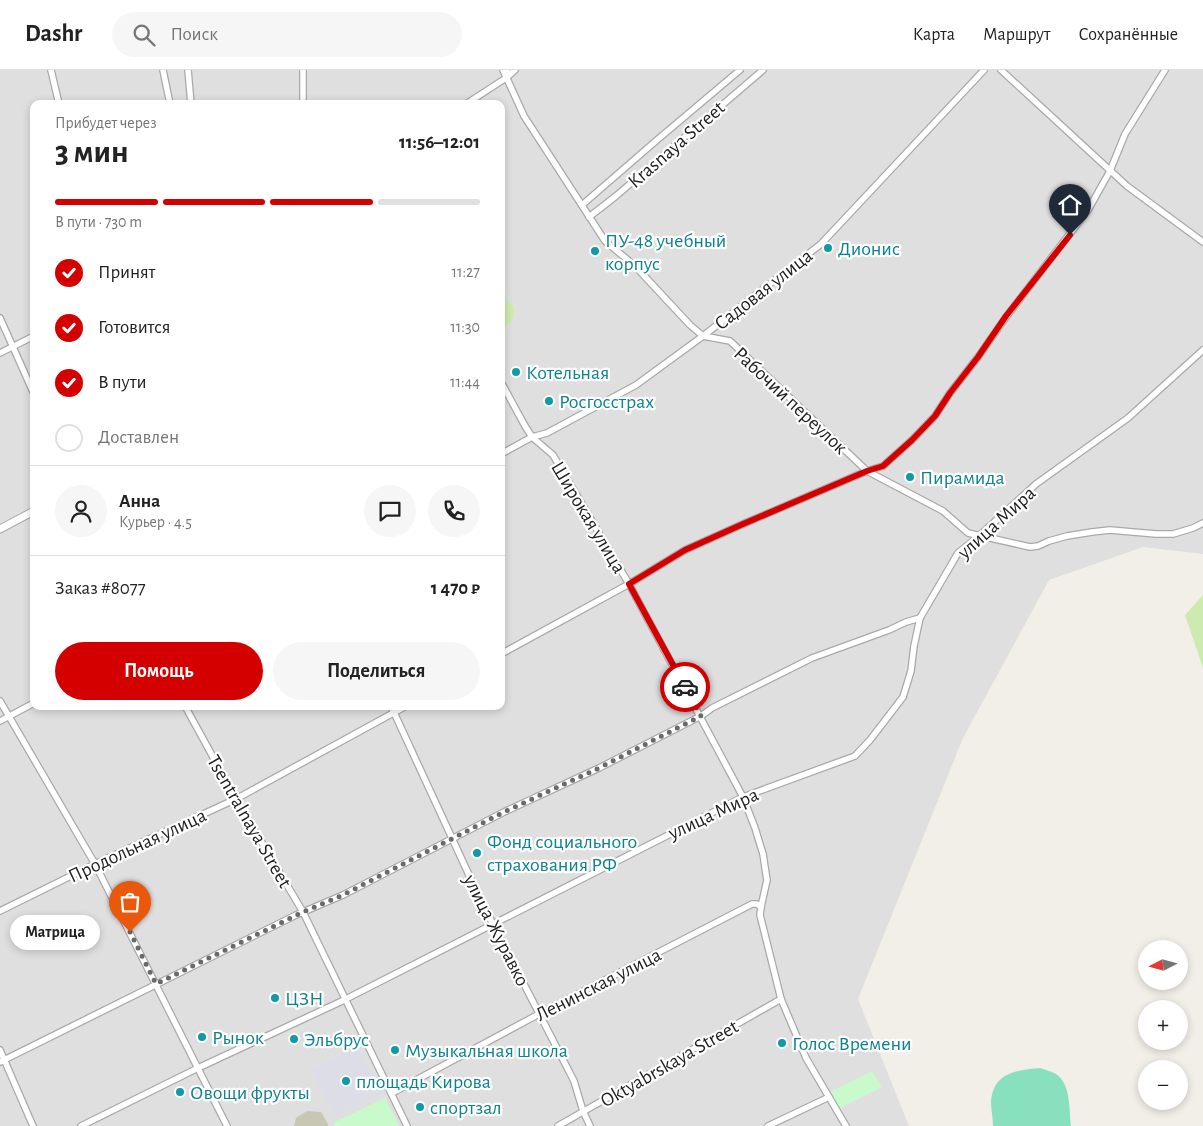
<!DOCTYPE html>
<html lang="ru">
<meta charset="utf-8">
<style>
:root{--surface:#fff;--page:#f6f6f6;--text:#222;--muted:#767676;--line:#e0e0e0;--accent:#d40000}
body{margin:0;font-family:"Alegreya Sans",sans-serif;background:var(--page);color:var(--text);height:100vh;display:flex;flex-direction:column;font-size:19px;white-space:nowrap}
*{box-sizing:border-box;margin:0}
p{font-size:16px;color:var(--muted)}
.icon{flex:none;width:28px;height:28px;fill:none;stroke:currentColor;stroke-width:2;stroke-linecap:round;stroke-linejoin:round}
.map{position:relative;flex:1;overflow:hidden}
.side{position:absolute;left:30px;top:30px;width:475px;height:610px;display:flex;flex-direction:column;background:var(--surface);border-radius:10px;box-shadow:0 2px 8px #0003}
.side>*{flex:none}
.needle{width:32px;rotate:264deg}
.fabs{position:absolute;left:1138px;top:870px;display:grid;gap:10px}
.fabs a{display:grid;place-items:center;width:50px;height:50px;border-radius:50%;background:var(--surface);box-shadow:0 2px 8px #0003;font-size:25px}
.pin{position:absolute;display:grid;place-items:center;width:42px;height:42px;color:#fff;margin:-51px -21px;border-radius:50% 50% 50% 0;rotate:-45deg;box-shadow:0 0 5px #0007}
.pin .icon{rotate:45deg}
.courier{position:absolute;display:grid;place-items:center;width:50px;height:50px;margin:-25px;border:4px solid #d40000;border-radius:50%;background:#fff;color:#222;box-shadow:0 1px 6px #0007}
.bubble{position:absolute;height:35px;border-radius:18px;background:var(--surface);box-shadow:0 2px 8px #0003;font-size:16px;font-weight:700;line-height:35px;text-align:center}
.headline em{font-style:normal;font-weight:700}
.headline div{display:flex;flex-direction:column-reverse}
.headline{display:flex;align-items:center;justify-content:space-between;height:85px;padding:0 25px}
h1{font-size:32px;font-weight:700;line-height:38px}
.bar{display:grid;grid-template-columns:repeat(4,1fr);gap:8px 5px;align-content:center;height:60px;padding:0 25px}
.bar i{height:6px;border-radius:4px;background:var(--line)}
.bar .on{background:var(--accent)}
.bar p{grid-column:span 4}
.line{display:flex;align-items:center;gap:12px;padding:0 25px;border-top:1px solid var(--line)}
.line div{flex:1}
.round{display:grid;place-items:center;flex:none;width:52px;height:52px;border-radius:26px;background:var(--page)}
ol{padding:0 25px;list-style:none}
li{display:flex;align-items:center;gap:15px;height:55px}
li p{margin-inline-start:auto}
li .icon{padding:5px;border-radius:50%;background:var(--accent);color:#fff;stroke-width:4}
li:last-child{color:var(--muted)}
li i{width:28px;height:28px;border:2px solid var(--line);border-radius:50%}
.primary-button{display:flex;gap:10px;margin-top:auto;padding:10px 25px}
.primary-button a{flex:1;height:58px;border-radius:30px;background:var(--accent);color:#fff;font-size:20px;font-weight:700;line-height:58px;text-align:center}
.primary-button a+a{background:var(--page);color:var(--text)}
header{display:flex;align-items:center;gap:30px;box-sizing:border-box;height:70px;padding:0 25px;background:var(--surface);border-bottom:1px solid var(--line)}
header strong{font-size:24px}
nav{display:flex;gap:28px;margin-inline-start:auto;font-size:18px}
.search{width:350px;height:45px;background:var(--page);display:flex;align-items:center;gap:12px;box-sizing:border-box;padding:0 18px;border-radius:28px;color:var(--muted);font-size:19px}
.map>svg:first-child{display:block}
.residential{fill:#e0dfdf;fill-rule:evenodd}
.construction{fill:#c7c7b4}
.grass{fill:#cdebb0}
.park{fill:#c8facc}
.pitch{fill:#88e0be}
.plaza{fill:#dddde8}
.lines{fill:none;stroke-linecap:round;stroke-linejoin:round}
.minor-casing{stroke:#a9a9a9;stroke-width:8}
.tertiary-casing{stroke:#a9a9a9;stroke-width:9}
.minor{stroke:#fff;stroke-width:5.5}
.tertiary{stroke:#fff;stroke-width:7}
.done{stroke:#6b6a68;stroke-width:5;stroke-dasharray:0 9}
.route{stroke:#d40000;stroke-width:6}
.culture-dot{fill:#0f9aa8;stroke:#fff;stroke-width:2}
.labels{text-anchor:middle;stroke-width:4.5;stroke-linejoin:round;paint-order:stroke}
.street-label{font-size:20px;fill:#222;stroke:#fff}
.culture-label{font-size:20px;fill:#0d838f;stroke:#fff;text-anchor:start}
</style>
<header>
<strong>Dashr</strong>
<div class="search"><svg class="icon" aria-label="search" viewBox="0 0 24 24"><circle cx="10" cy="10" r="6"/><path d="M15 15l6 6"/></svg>Поиск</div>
<nav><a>Карта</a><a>Маршрут</a><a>Сохранённые</a></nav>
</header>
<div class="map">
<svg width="1203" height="1056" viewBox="0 0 1203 1056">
<rect width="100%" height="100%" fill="#f2efe9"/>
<path class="residential" d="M 0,0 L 1203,0 L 1203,484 L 1143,477 L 1049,510 L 963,668 L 858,929 L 909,1056 L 0,1056 ZM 34,34 L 501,34 L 501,636 L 34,636 Z"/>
<polygon class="construction" points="307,1041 321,1042 328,1054 328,1056 294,1056 296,1048"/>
<g class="grass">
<polygon points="501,229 508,231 514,237 514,246 510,254 502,257"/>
<polygon points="1203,525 1203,598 1185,545"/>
</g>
<g class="park">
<polygon points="872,1001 882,1017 840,1038 830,1022"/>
<polygon points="385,1028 399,1056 334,1056 335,1052"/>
</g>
<path class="pitch" d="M 1040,998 C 1045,1000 1051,1001 1056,1004 C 1071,1014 1069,1039 1071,1056 L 993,1056 C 993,1048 991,1040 991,1032 C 993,1002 1017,1000 1040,998 Z"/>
<polygon class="plaza" points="358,976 382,1024 334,1047 310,999"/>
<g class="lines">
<g class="minor-casing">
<g id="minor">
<polyline points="51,0 59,34"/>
<polyline points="163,0 170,34"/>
<polyline points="188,0 191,34"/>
<polyline points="303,0 303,34"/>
<polyline points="503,0 524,46 605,171 635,196 690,255 703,266 730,271 867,401 943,441 968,463 1030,477 1038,476 1049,471 1067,466 1092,462 1110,460 1156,464 1173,464 1193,458 1203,453"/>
<polyline points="507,0 506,8 515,0"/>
<polyline points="1001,0 1127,116 1203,172"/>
<polyline points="466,34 506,8"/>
<polyline points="582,135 657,70 740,0"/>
<polyline points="589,147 616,126 763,0"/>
<polyline points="0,248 34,324"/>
<polyline points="0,283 34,266"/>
<polyline points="501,312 525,356 532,367 553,385 629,514 743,727 755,758 763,784 766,804 767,810 761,837 760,845 781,929 806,988 846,1056"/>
<polyline points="501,384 532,367 547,363 636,315 703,266 821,174 984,0"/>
<polyline points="501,584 629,514 685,480 743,454 867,401 883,396 912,370 935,346 950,323 978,287 1006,247 1088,140 1110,101 1125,64 1165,0"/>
<polyline points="0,631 95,794 227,1056"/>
<polyline points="185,636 236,729 303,842 407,1056"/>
<polyline points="391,636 481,831 574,1011 583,1041 590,1056"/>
<polyline points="0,651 34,633"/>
<polyline points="0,841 95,794 236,729 406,636"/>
<polyline points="0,980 33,1056"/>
<polyline points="0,992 296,845 343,825 504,742 599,698 701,646 712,638 812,588 889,560 906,552 920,548"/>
<polyline points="392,1023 539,944 752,834 757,834 761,837"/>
<polyline points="81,1056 198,998 340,932 743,727 855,686 870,670 903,627 911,601 914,576 920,548 958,483 979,466 1036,414 1128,348 1203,280"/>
<polyline points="558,1056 781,929"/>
<polyline points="768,1056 829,1027"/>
</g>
</g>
<g class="tertiary-casing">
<polyline id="tertiary" points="0,459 34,441"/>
</g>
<use href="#minor" class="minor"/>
<use href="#tertiary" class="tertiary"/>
</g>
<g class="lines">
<polyline class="done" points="130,862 156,914 303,842 343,825 504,742 599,698 701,646 685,617"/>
<polyline class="route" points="685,617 629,514 685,480 743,454 867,401 883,396 912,370 935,346 950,323 978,287 1006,246 1070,165"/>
</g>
<g class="culture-dot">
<circle cx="828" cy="178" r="5"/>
<circle cx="595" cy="181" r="5"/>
<circle cx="516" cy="302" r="5"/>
<circle cx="549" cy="331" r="5"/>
<circle cx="910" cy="407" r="5"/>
<circle cx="477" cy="783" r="5"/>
<circle cx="275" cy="928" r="5"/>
<circle cx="202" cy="967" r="5"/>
<circle cx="294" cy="969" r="5"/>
<circle cx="782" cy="973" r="5"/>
<circle cx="395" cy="980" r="5"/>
<circle cx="346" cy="1011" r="5"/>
<circle cx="180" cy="1022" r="5"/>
<circle cx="420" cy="1037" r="5"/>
</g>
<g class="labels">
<g class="street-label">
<text transform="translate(676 74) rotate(-41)" y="7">Krasnaya Street</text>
<text transform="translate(763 219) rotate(-38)" y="7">Садовая улица</text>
<text transform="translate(791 330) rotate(43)" y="7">Рабочий переулок</text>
<text transform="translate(589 447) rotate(59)" y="7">Широкая улица</text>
<text transform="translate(996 452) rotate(-42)" y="7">улица Мира</text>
<text transform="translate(713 743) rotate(-25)" y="7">улица Мира</text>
<text transform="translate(250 751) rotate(60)" y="7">Tsentralnaya Street</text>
<text transform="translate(137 775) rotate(-25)" y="7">Продольная улица</text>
<text transform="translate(497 860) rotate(63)" y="7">улица Журавко</text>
<text transform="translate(598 914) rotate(-27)" y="7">Ленинская улица</text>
<text transform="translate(669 993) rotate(-30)" y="7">Oktyabrskaya Street</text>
</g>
<g class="culture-label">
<text x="605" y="177">ПУ-48 учебный<tspan x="605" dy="23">корпус</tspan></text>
<text x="838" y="185">Дионис</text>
<text x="526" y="309">Котельная</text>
<text x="559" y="338">Росгосстрах</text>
<text x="920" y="414">Пирамида</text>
<text x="487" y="778">Фонд социального<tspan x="487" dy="23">страхования РФ</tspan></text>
<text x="285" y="935">ЦЗН</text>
<text x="212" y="974">Рынок</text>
<text x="304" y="976">Эльбрус</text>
<text x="792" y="980">Голос Времени</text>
<text x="405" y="987">Музыкальная школа</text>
<text x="356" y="1018">площадь Кирова</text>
<text x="190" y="1029">Овощи фрукты</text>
<text x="430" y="1044">спортзал</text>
</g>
</g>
</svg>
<div class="fabs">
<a><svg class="needle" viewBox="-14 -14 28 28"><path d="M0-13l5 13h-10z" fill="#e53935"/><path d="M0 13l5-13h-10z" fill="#767676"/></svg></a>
<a>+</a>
<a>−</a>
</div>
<div class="pin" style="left:130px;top:862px;background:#ea580c"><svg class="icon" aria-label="bag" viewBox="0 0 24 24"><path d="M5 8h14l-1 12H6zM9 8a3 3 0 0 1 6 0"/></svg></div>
<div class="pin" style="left:1070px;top:165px;background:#1f2937"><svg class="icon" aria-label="home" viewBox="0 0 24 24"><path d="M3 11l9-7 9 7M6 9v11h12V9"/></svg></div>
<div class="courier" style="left:685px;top:617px"><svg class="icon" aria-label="car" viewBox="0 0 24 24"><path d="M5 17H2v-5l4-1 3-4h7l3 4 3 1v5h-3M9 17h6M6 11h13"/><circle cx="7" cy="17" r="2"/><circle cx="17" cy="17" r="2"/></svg></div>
<div class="bubble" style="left:10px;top:845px;width:90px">Матрица</div>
<section class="side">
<div class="headline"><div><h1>3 мин</h1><p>Прибудет через</p></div><em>11:56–12:01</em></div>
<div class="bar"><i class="on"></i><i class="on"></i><i class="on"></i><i></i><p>В пути · 730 m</p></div>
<ol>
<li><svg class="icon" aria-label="check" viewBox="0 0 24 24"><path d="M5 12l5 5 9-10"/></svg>Принят<p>11:27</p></li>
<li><svg class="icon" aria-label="check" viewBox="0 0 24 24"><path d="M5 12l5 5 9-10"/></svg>Готовится<p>11:30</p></li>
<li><svg class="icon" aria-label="check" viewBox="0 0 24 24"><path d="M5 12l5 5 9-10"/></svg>В пути<p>11:44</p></li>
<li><i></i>Доставлен</li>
</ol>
<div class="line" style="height:90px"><a class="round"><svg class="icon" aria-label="person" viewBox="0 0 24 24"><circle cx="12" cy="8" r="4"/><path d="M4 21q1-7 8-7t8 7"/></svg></a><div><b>Анна</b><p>Курьер · 4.5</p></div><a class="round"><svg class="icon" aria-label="chat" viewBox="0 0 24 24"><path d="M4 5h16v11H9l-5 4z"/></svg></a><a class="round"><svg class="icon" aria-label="phone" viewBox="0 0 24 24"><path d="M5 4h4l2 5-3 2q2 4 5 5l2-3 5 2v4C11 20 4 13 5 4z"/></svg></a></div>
<div class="line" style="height:65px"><div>Заказ #8077</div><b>1 470 ₽</b></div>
<div class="primary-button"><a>Помощь</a><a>Поделиться</a></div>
</section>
</div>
